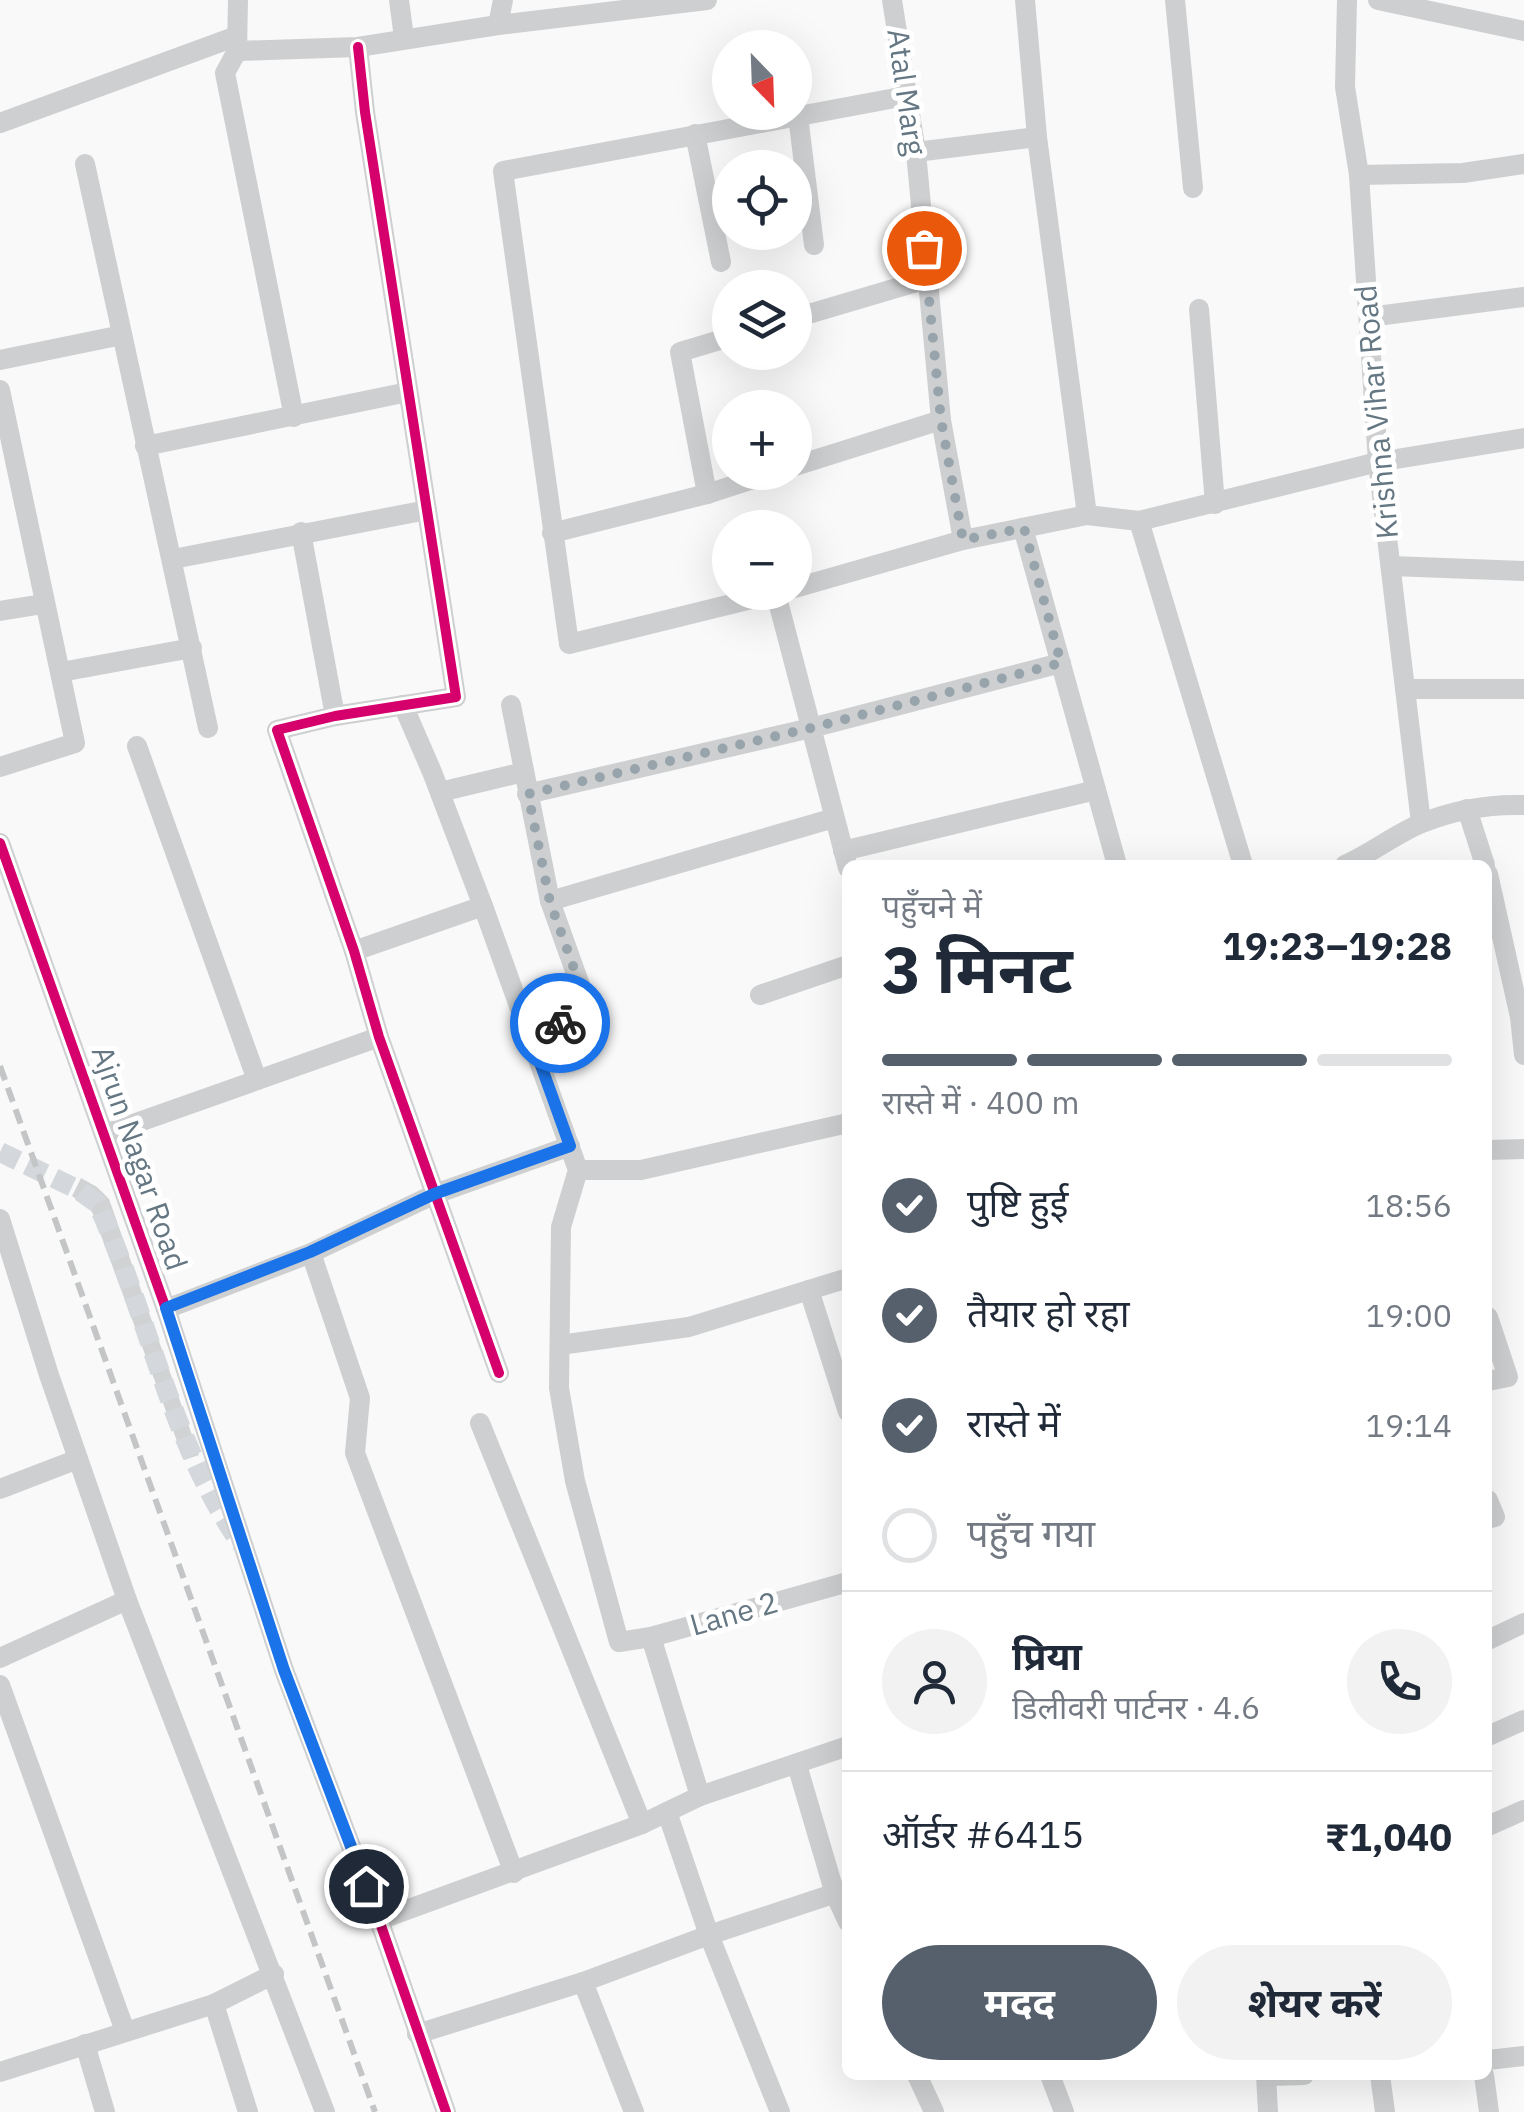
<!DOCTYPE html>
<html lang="hi">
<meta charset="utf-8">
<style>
:root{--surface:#fff;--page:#f2f2f3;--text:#1f2937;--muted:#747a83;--line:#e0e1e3;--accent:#55606c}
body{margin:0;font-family:"IBM Plex Sans","Noto Sans Devanagari",sans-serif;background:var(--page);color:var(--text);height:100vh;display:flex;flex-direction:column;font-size:38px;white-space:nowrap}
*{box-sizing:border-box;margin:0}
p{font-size:32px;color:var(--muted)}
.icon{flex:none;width:55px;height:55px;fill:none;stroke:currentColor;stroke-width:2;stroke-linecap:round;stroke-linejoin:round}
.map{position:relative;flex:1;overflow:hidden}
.panel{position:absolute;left:842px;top:860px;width:650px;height:1220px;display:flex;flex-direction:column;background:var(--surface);border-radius:15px;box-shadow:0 10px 40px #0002}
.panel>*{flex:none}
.needle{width:65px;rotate:157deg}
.fabs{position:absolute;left:712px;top:30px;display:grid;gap:20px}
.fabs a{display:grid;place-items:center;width:100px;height:100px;border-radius:50%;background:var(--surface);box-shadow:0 10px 40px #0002;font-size:50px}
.pin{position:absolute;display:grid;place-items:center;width:85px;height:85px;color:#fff;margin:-42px;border:5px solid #fff;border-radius:50%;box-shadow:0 2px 10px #0007}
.courier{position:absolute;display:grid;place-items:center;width:100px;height:100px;margin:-50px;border:8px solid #1a73e8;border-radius:50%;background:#fff;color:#222;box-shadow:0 2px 12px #0007}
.summary em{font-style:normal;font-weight:700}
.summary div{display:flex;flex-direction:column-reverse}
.summary{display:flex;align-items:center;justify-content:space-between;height:170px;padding:0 40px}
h1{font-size:65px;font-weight:700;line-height:75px}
.bar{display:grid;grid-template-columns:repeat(4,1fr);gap:15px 10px;align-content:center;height:120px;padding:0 40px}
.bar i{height:12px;border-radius:8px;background:var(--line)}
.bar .selected{background:var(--accent)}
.bar p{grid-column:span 4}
.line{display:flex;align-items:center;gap:25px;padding:0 40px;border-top:2px solid var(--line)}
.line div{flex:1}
.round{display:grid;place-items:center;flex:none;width:105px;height:105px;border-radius:52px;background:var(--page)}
ol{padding:0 40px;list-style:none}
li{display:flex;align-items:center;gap:30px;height:110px}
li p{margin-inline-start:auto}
li .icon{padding:10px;border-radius:50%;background:var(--accent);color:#fff;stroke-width:4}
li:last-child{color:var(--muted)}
li i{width:55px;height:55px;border:5px solid var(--line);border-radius:50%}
.cta{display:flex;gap:20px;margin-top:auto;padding:20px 40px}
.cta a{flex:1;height:115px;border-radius:60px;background:var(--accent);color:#fff;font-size:40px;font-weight:700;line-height:115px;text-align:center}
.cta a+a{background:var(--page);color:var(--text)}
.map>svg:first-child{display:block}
.building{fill:#d0d2d3}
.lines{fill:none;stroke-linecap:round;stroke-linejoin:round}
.minor-tunnel{stroke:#d4d8dc;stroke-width:20;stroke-dasharray:20 10;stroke-linecap:butt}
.minor{stroke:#cecfd0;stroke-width:20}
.rail{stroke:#c3c5c6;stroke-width:6;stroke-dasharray:15 8;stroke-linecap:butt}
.cycleway-casing{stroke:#fff;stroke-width:16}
.cycleway{stroke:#d6006c;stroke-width:10}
.done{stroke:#98a4ac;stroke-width:10;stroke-dasharray:0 18}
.route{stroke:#1a73e8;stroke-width:12}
.labels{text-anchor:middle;stroke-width:10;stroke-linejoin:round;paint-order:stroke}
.street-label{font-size:30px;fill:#647783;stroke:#fff}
</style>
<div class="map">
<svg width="1524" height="2112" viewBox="0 0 1524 2112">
<rect width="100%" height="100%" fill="#f9f9f9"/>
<polygon class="building" points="81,1178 97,1187 109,1199 199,1455 184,1460 95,1219 91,1210 72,1196"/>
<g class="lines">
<path class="minor-tunnel" d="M 0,1152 L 77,1189 L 97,1203 C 149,1315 170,1442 241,1544"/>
<g class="minor">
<polyline points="238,0 237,51 225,73 294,417"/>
<polyline points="399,0 404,38"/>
<polyline points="892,0 916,152 941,420 963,540"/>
<polyline points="1025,0 1037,137 1087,515"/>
<polyline points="1175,0 1193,188"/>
<polyline points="1347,0 1345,87 1359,175 1378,462 1421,823"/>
<polyline points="1378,0 1524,31"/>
<polyline points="498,25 503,0"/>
<polyline points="358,47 365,112 456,697 335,716 277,730 354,951 379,1037 499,1373"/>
<polyline points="237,51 358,47 498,25 707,0"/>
<polyline points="798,116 814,245"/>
<polyline points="0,123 237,36"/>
<polyline points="695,134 721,262"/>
<polyline points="916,152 1037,137"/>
<polyline points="85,164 208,728"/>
<polyline points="1359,175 1463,173 1524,164"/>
<polyline points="1199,309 1215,504"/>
<polyline points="1369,317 1524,297"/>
<polyline points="795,318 927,279"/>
<polyline points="0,360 122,335"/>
<polyline points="0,390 75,743 0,767"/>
<polyline points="145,446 408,392"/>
<polyline points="795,466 941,420"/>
<polyline points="707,494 680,352 730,337"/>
<polyline points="1139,521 1243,865"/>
<polyline points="1023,528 1117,865"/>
<polyline points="301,532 335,716"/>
<polyline points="552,533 707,494 775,472"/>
<polyline points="173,559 427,510"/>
<polyline points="1391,566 1524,571"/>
<polyline points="795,588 963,540 1087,515 1139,521 1378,462 1524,438"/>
<polyline points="780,592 569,644 503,171 906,96"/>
<polyline points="776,594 848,868"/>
<polyline points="0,611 43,604"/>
<polyline points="61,672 192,648"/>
<polyline points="1405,689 1524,689"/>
<polyline points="403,705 432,772 483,906 578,1170 561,1227 559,1388 575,1481 619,1642 651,1637 848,1582"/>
<polyline points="511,705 550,901 580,985 578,1018 529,1032"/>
<polyline points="137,746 257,1080"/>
<polyline points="440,792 524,772"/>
<polyline points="527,794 811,728 1061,663"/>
<polyline points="1467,809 1485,865"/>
<polyline points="0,843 166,1309 284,1670 379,1920 446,2112"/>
<polyline points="843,851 1096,790"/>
<path d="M 1345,865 C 1372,853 1395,834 1422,823 C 1454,810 1490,804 1524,805"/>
<polyline points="1488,874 1520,1017 1524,1055"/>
<polyline points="550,901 834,818"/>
<polyline points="354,951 483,906"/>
<polyline points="760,995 848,965"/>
<polyline points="105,1134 379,1037"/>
<polyline points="1488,1150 1524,1149"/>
<polyline points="578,1170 641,1170 848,1123"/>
<polyline points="0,1219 49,1375 127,1600 325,2112"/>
<polyline points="311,1253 360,1398 355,1453 514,1873"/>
<polyline points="809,1290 848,1412"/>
<polyline points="166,1309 311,1253 435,1194 570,1146"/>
<polyline points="1488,1317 1508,1377 1488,1381"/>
<polyline points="560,1345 689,1327 848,1278"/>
<polyline points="480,1423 642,1824"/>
<polyline points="0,1489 78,1459"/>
<polyline points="1488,1500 1495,1517 1488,1519"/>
<polyline points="651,1637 700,1796"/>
<polyline points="1488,1640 1524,1623"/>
<polyline points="0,1658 127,1600"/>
<polyline points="0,1685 125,2031"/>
<polyline points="1488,1736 1524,1720"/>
<polyline points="797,1765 835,1894 848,1922"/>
<polyline points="667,1812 709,1935 780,2112"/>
<polyline points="1488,1826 1524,1810"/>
<polyline points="379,1920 642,1824 700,1796 848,1746"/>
<polyline points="583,1982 634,2112"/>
<polyline points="214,2004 248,2112"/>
<polyline points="417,2034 583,1982 709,1935 848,1889"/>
<polyline points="85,2044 105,2112"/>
<polyline points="1488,2060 1524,2056"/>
<polyline points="0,2072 214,2004 274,1974"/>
<polyline points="917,2075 934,2112"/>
<polyline points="1050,2075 1064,2112"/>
<polyline points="1266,2075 1268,2112"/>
<polyline points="1380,2075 1385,2112"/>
<polyline points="1484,2075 1489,2112"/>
<polyline points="1266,2076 1304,2075"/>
</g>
<polyline class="rail" points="0,1066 375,2112"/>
<g class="cycleway-casing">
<g id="cycleway">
<polyline points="358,47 365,112 456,697 335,716 277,730 354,951 379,1037 499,1373"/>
<polyline points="0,843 166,1309 284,1670 379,1920 446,2112"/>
</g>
</g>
<use href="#cycleway" class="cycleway"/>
</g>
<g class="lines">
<polyline class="done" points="560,1023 578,1018 580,985 550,902 528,794 811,728 1061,663 1024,528 963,540 941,420 924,248"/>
<polyline class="route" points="366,1886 284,1670 166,1308 310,1252 434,1194 570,1146 529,1032 560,1023"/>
</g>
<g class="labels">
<g class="street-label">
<text transform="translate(906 92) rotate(82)" y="10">Atal Marg</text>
<text transform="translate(1377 412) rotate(-95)" y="10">Krishna Vihar Road</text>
<text transform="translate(139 1158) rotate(71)" y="10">Ajrun Nagar Road</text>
<text transform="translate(734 1614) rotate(-16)" y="10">Lane 2</text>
</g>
</g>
</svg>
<div class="fabs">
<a><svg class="needle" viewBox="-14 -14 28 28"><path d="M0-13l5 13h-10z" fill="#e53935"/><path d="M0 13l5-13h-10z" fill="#747a83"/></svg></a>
<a><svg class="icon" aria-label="locate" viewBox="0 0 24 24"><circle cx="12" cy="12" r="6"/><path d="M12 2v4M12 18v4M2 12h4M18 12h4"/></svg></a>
<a><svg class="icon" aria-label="layers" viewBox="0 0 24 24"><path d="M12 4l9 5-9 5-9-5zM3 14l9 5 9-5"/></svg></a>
<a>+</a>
<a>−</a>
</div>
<div class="pin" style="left:924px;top:248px;background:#ea580c"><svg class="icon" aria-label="bag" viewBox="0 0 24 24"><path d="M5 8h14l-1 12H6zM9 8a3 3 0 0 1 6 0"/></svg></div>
<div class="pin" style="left:366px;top:1886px;background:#1f2937"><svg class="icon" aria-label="home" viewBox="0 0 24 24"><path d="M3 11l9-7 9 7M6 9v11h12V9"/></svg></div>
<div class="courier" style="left:560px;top:1023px"><svg class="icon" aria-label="bike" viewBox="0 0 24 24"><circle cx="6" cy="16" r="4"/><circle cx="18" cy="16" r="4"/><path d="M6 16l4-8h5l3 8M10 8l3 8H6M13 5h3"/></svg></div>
<section class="panel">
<div class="summary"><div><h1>3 मिनट</h1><p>पहुँचने में</p></div><em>19:23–19:28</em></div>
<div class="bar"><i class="selected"></i><i class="selected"></i><i class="selected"></i><i></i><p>रास्ते में · 400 m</p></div>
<ol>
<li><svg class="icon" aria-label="check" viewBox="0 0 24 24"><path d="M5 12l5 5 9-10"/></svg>पुष्टि हुई<p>18:56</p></li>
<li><svg class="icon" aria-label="check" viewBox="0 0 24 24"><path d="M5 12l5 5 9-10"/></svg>तैयार हो रहा<p>19:00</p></li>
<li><svg class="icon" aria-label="check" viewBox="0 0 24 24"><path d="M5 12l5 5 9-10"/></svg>रास्ते में<p>19:14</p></li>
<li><i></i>पहुँच गया</li>
</ol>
<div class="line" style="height:180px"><a class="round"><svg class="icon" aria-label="person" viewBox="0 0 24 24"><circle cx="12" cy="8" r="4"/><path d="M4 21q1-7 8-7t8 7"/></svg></a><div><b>प्रिया</b><p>डिलीवरी पार्टनर · 4.6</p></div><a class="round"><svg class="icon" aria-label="phone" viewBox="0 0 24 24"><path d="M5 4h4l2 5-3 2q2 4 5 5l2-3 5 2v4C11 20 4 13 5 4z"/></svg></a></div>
<div class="line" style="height:130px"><div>ऑर्डर #6415</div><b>₹1,040</b></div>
<div class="cta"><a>मदद</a><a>शेयर करें</a></div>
</section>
</div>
